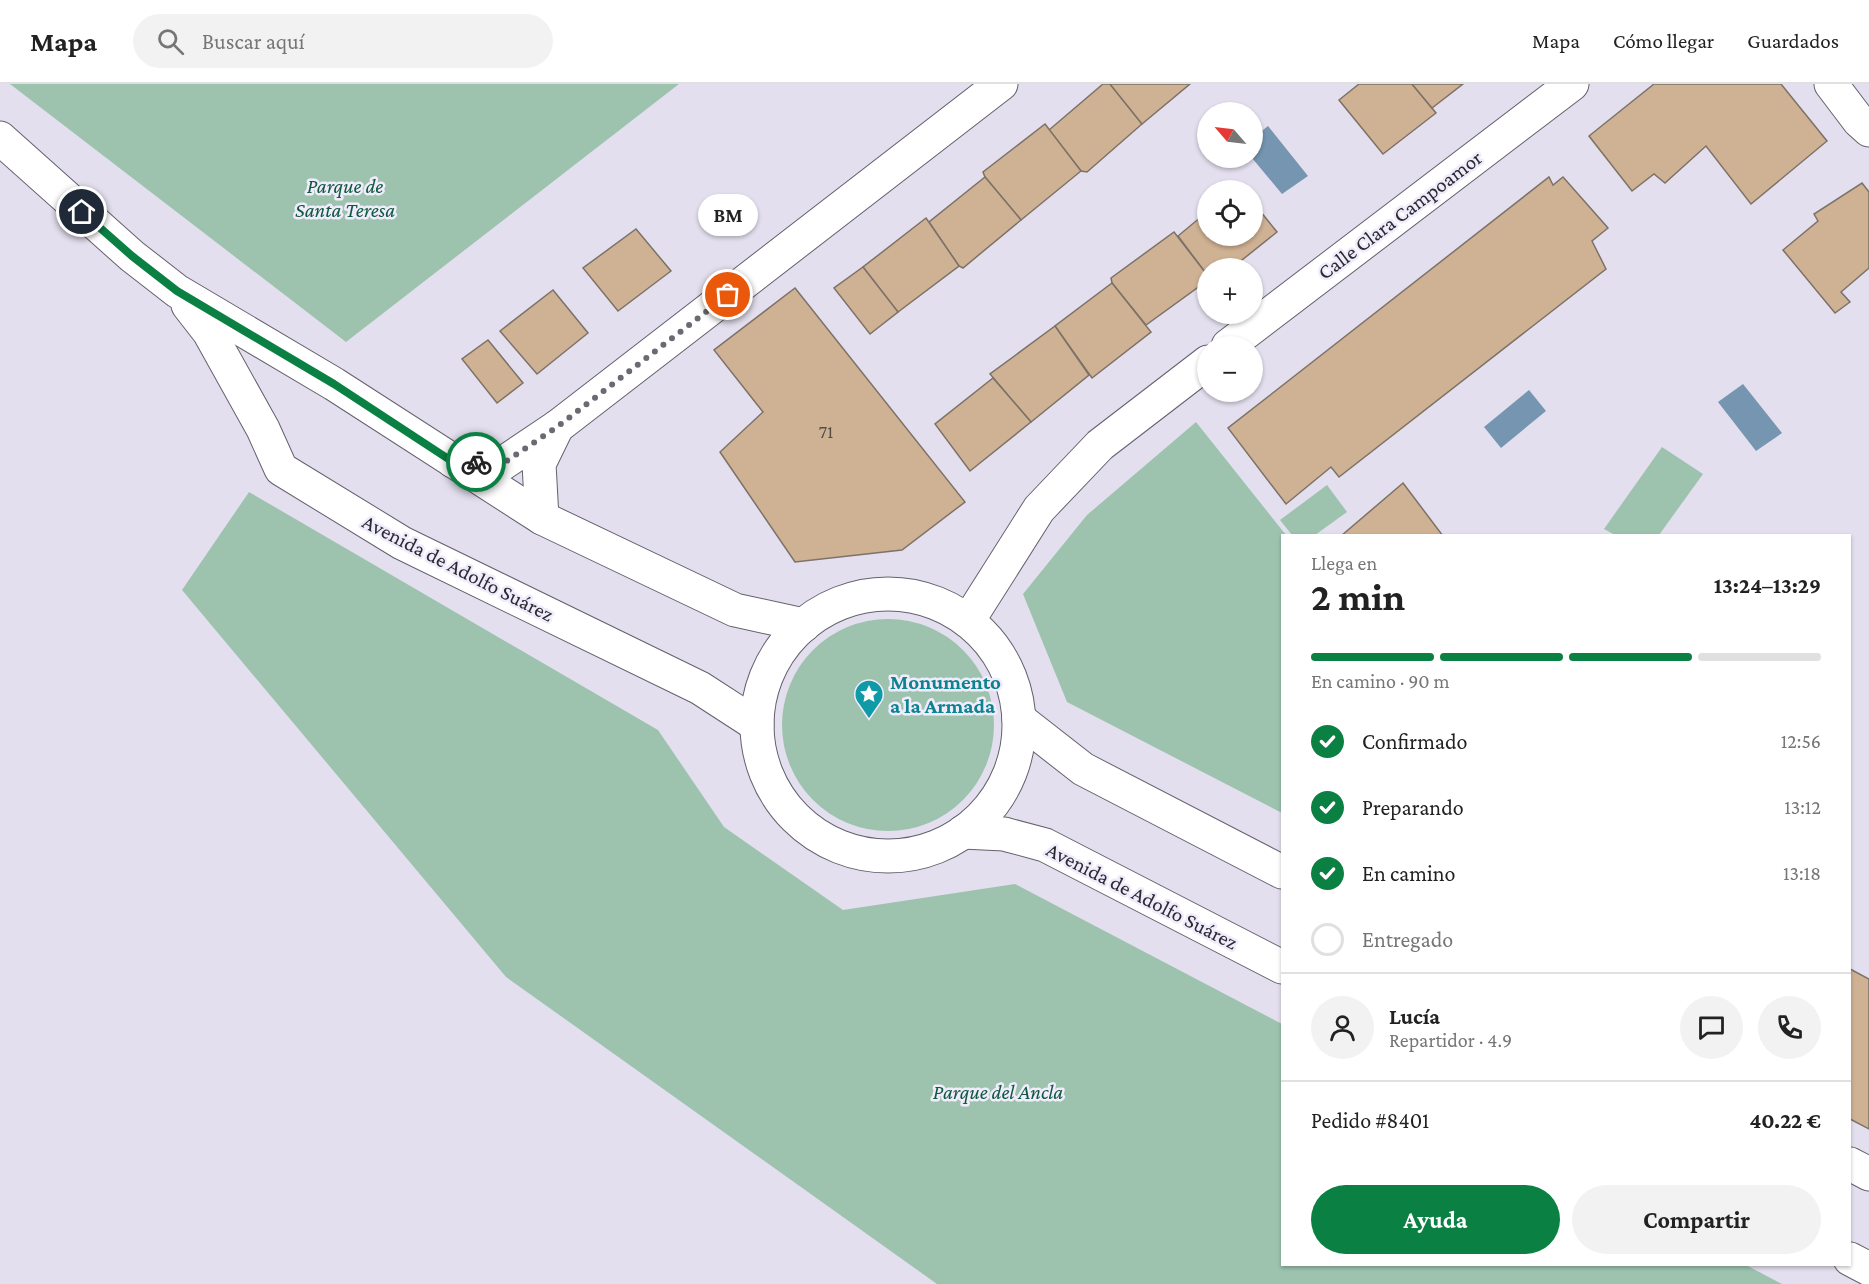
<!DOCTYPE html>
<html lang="es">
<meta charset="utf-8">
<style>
:root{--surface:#fff;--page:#f2f2f2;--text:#222;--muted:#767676;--line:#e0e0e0;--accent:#0b8043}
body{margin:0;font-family:"Crimson Pro",serif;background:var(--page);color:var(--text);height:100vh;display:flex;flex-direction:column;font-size:22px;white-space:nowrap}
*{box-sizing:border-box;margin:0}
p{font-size:20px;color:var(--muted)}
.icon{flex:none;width:33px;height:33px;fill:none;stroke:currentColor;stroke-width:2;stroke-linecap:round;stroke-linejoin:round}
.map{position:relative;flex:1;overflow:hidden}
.panel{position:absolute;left:1281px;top:450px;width:570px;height:732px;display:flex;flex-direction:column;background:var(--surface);border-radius:0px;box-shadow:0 2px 4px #0004}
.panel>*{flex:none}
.needle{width:39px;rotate:298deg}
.buttons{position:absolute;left:1197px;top:18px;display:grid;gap:12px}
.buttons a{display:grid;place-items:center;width:66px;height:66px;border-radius:50%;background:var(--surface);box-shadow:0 2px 4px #0004;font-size:30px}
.pin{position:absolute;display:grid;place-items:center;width:51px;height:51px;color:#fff;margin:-26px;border:3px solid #fff;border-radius:50%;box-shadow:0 2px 6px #0007}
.courier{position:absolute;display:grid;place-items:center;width:60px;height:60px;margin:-30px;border:4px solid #0b8043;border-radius:50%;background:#fff;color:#222;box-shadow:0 2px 8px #0007}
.bubble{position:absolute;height:42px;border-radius:21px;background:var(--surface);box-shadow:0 2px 4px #0004;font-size:20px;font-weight:700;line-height:42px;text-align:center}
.summary em{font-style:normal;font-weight:700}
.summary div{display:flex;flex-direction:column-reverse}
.summary{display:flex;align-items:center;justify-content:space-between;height:102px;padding:0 30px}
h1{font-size:39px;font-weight:700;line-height:45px}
.bar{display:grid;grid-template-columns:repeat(4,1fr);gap:9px 6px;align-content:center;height:72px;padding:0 30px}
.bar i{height:8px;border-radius:4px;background:var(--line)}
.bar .selected{background:var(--accent)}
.bar p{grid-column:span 4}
.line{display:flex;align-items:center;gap:15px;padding:0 30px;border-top:2px solid var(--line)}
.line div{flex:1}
.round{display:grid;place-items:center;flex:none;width:63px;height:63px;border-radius:32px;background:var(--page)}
ol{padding:0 30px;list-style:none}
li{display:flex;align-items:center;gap:18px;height:66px}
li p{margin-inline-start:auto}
li .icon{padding:6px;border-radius:50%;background:var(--accent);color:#fff;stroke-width:4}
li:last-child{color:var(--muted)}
li i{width:33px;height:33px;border:3px solid var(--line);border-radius:50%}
.button{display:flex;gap:12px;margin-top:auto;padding:12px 30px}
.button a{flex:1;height:69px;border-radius:36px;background:var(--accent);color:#fff;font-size:24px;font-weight:700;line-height:69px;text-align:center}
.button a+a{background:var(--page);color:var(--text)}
header{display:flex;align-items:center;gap:36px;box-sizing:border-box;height:84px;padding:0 30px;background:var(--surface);border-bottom:2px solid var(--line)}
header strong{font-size:28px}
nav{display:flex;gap:33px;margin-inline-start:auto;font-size:21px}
.search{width:420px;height:54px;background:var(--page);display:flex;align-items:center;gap:15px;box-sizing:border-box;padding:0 21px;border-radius:33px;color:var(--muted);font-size:22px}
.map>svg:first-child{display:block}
.green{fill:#9dc3af}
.water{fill:#7695b1}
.building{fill:#cfb193;stroke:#7d7268;stroke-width:1.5}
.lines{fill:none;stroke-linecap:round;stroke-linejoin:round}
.minor-casing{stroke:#64616e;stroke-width:35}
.minor{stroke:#fff;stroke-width:33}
.done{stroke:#6b6972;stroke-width:6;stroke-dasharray:0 10.8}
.route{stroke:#0b8043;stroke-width:8}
.labels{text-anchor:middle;stroke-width:5;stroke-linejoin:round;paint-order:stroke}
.number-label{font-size:18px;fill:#544c49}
.park-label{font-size:21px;font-style:italic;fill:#0e583c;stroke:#f0ecfc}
.street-label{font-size:21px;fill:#2b2a30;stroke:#f0ecfc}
.culture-label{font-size:21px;font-weight:bold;fill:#0d838f;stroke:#f0ecfc;text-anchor:start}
</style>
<header>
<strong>Mapa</strong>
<div class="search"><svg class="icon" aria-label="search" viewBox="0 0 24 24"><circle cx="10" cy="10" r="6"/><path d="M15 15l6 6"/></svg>Buscar aquí</div>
<nav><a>Mapa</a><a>Cómo llegar</a><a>Guardados</a></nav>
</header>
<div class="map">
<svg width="1869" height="1200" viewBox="0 0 1869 1200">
<rect width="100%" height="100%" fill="#e3dfee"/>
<g class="green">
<polygon points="10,0 679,0 346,258"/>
<polygon points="1196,338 1286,451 1282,452 1282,729 1067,618 1023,510 1087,431"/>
<polygon points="1662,363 1703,390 1659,451 1615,451 1604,445"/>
<polygon points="1327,401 1347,428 1315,451 1292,451 1280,436"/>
<polygon points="249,408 658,646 724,743 843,826 1015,800 1282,940 1282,1180 1744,1180 1782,1200 937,1200 506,893 182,506"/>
<circle cx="888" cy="641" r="106"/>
</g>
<g class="water">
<polygon points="1268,42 1308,92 1282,110 1252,74 1253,54"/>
<polygon points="1743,300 1782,349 1756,367 1718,318"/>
<polygon points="1529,306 1546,327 1501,364 1484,343"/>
</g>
<g class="building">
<polygon points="1103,0 1110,0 1142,40 1087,88 1081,87 1049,46"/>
<polygon points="1110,0 1190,0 1142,40"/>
<polygon points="1359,0 1412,0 1436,29 1383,70 1339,16"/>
<polygon points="1412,0 1463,0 1432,24"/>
<polygon points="1654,0 1781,0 1827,57 1751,120 1706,62 1665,99 1654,90 1632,107 1589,52"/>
<polygon points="1045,40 1081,87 1021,136 985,93 983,88"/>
<polygon points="985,93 1021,136 963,184 959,182 929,138"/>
<polygon points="1549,93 1553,101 1563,93 1608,144 1592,157 1606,185 1339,393 1331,383 1286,420 1228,344"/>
<polygon points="1862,99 1869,108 1869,184 1841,208 1850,218 1835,229 1783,166 1818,137 1814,130"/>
<polygon points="1239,100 1244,106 1231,106"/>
<polygon points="1252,117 1277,148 1232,184 1208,184 1208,192 1178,152 1208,127 1208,152 1252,152"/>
<polygon points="926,134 959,182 898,228 863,183"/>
<polygon points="636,145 671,187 618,227 583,184"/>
<polygon points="1174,148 1208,192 1208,196 1146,241 1112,199 1111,194"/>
<polygon points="863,183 898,228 870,250 834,204"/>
<polygon points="1112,199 1151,248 1092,294 1055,242"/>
<polygon points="795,204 965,418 902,466 795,478 720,368 763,328 714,266"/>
<polygon points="553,206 588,249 537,290 500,247"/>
<polygon points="1055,242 1089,291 1031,338 990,290"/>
<polygon points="488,256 523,299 497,319 462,275"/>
<polygon points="993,294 1031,338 970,387 935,340"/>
<polygon points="1403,399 1443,452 1341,452"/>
<polygon points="1850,885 1869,895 1869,1045 1850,1035"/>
</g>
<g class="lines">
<g class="minor-casing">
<g id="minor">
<polyline points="1831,0 1859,37 1869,46"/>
<polyline points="0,54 132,172 177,207 334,300 542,434 735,526 804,541"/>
<polyline points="188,221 209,248 263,345 281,385 402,459 700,604 757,641"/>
<polyline points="1228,262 1572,0"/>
<polyline points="557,343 1001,0"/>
<polyline points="453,377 502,380 557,343 539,380 542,434"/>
<circle cx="888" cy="641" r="131"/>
<polyline points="968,537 1039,425 1100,361 1208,278"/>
<polyline points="1019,635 1083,685 1282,788"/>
<polyline points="963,748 1004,750 1045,761 1282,883"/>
<polyline points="1850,1080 1869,1090"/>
<polyline points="1850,1175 1869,1185"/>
</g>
</g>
<use href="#minor" class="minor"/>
</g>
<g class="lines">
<polyline class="done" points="476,378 502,380 557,343 728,211"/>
<polyline class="route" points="82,128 132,172 177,207 334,300 450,376 476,378"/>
</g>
<defs>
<g id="sight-pin" transform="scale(1.5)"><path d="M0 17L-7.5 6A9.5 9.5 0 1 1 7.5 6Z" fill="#0f9aa8" stroke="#f0ecfc"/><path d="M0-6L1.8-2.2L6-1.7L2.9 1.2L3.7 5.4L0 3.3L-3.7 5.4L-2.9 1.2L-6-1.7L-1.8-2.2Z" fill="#fff"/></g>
</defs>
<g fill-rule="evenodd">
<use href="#sight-pin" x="869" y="610"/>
</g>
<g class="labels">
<g class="number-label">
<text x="826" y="354">71</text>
</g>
<g class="park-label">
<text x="345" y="109">Parque de<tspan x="345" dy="24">Santa Teresa</tspan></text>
<text x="998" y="1015">Parque del Ancla</text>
</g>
<g class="street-label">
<text transform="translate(1400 131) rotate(-37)" y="7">Calle Clara Campoamor</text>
<text transform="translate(458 484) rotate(27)" y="7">Avenida de Adolfo Suárez</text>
<text transform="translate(1142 812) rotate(27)" y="7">Avenida de Adolfo Suárez</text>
</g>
<g class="culture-label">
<text x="890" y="605">Monumento<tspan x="890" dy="24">a la Armada</tspan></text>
</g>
</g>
</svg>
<div class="buttons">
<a><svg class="needle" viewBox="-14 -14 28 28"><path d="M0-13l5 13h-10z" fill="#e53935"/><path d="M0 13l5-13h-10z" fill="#767676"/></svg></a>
<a><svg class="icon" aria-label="locate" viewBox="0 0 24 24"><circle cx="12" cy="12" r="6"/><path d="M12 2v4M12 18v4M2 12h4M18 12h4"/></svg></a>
<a>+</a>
<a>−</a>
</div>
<div class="pin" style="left:728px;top:211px;background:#ea580c"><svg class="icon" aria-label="bag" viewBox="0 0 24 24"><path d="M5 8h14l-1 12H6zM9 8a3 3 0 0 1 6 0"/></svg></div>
<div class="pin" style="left:82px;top:128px;background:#1f2937"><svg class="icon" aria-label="home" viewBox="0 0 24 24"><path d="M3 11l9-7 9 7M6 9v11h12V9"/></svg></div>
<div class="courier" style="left:476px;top:378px"><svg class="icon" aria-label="bike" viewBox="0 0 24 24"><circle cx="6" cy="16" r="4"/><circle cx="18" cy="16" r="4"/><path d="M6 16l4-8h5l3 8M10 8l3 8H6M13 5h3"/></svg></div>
<div class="bubble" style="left:698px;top:110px;width:60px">BM</div>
<section class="panel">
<div class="summary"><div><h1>2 min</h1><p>Llega en</p></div><em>13:24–13:29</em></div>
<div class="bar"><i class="selected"></i><i class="selected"></i><i class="selected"></i><i></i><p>En camino · 90 m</p></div>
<ol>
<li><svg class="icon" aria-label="check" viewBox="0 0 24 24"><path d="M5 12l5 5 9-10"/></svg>Confirmado<p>12:56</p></li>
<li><svg class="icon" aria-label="check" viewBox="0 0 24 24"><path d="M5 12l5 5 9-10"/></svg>Preparando<p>13:12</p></li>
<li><svg class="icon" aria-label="check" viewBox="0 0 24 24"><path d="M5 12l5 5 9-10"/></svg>En camino<p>13:18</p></li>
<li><i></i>Entregado</li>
</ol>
<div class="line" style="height:108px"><a class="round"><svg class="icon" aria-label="person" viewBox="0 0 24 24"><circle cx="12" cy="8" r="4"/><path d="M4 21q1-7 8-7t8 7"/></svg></a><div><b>Lucía</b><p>Repartidor · 4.9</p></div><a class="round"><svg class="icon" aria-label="chat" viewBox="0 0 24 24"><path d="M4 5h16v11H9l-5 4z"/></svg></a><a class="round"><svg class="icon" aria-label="phone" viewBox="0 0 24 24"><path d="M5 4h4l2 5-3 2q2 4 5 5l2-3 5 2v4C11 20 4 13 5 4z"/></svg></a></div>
<div class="line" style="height:78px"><div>Pedido #8401</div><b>40.22 €</b></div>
<div class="button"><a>Ayuda</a><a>Compartir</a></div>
</section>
</div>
